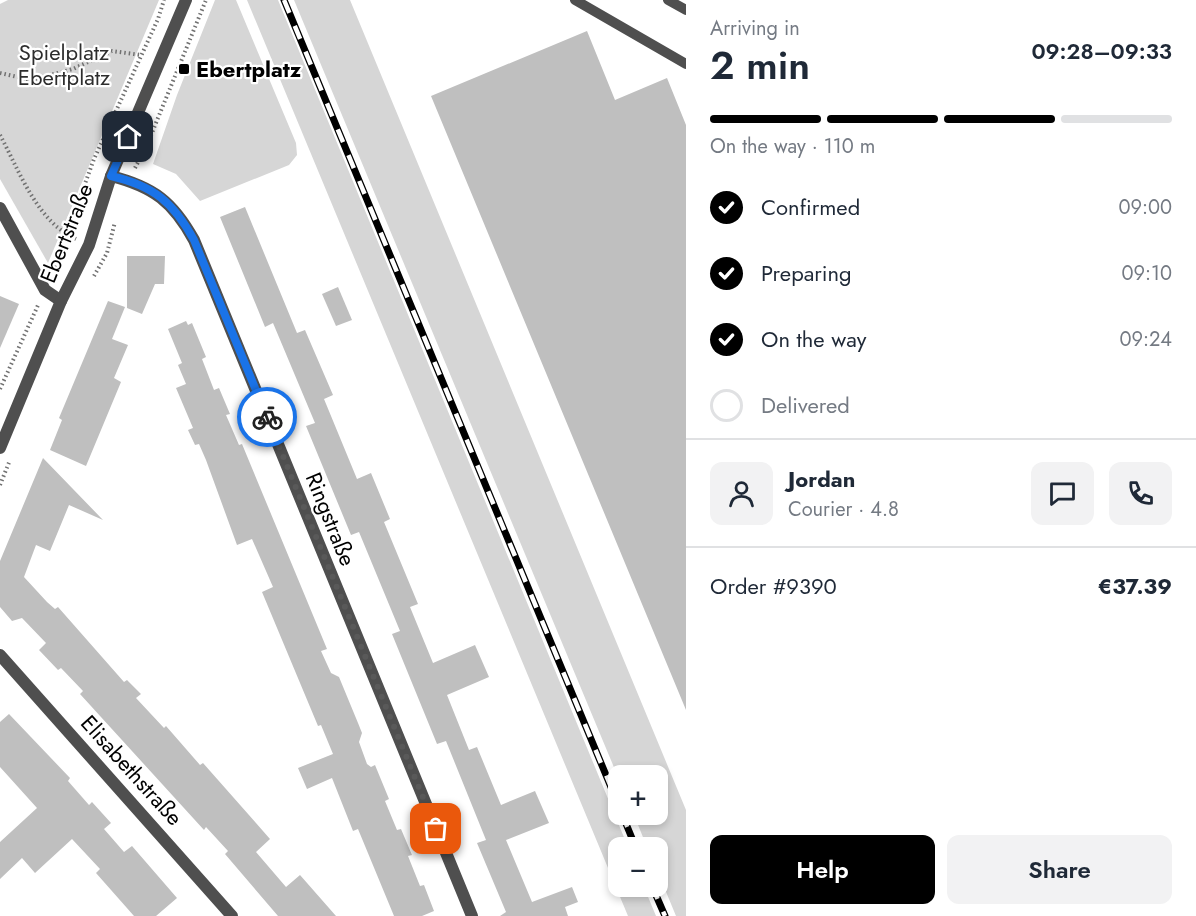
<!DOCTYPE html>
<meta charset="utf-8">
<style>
:root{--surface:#fff;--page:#f2f2f3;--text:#1f2937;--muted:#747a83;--line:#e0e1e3;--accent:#000}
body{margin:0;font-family:Jost,sans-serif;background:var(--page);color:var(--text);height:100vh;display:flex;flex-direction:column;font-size:22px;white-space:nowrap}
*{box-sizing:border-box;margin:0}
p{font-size:20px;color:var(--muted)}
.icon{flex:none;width:33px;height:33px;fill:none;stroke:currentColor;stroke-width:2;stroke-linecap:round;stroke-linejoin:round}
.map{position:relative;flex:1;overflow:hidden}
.details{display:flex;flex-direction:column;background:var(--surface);width:510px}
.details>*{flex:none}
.buttons{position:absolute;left:608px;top:765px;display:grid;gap:12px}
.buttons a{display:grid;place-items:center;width:60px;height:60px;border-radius:12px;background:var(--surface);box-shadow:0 3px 9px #0003;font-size:30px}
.pin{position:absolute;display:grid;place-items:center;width:51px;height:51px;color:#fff;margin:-26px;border-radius:12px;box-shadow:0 3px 9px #0006}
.courier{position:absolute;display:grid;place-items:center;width:60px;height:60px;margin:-30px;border:4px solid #1a73e8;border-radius:50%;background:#fff;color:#222;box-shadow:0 2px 8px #0007}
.overview em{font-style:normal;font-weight:600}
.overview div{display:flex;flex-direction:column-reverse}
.overview{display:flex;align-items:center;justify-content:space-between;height:102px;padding:0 24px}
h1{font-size:39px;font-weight:600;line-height:45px}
.bar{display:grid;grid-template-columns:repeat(4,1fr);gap:9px 6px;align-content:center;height:72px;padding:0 24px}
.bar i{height:8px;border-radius:4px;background:var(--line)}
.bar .on{background:var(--accent)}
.bar p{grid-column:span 4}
.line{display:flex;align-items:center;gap:15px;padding:0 24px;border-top:2px solid var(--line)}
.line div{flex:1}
.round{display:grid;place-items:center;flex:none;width:63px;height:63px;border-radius:12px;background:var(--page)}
ol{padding:0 24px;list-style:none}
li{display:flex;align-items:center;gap:18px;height:66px}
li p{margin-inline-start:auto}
li .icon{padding:6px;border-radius:50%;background:var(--accent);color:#fff;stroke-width:4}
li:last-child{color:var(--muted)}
li i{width:33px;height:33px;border:3px solid var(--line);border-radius:50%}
.action{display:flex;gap:12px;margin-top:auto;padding:12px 24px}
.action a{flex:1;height:69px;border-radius:12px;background:var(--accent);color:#fff;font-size:24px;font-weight:600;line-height:69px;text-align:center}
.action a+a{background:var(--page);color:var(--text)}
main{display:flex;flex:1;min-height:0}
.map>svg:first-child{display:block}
.green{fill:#d6d6d6}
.building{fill:#bfbfbf}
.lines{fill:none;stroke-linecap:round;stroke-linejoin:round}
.path{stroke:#717171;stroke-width:4;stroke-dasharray:1.5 3;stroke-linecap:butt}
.service{stroke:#4f4f4f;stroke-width:10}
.minor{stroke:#4f4f4f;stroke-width:12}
.tertiary{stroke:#4f4f4f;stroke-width:12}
.rail-casing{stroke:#000;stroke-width:7}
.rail{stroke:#fff;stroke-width:4.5;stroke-dasharray:14;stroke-linecap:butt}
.done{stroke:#595959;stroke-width:6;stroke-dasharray:0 10.8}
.route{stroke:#1a73e8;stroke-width:8}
.poi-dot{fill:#000;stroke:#fff;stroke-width:2}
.labels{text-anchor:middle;stroke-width:4.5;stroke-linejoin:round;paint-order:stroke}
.park-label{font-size:22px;fill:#2d2d2d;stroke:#fff}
.poi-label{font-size:22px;font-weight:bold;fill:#000;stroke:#fff;text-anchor:start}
.street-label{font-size:22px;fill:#000;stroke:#fff}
</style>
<main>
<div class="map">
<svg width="686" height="916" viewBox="0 0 686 916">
<rect width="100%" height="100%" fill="#fff"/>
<g class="green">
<polygon points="8,0 159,0 48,263 0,179 0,4"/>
<polygon points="215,0 236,0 296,143 297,155 289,165 200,201 176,174 153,164 177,95"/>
<polygon points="247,0 278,0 628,847 618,848 618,886 644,887 656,916 628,916"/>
<polygon points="294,0 350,0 686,810 686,916 676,916 657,870 657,848 647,847 634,815 657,814 657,776 618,777"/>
</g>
<g class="building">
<polygon points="587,31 615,100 667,78 686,125 686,710 431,96"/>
<polygon points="245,207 297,333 305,330 333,395 324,399 357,479 371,473 390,519 384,522 418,604 410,607 433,663 475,645 489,677 447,695 469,750 477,747 501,805 535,791 549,823 506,840 532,902 572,887 578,902 565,907 568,916 500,916 506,912 477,843 486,840 446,741 437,744 392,634 400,631 359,532 351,535 325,472 306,426 315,423 273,323 265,327 220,217"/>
<polygon points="127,256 165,256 164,284 155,284 142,314 127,308"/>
<polygon points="338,287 352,320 336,326 322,294"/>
<polygon points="0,296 19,304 0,348"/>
<polygon points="108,301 125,307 112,339 128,345 114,378 121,382 86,466 50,450 62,420 59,418"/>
<polygon points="186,321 188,325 192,323 206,357 202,359 214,390 219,388 230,414 226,415 239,445 242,444 327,649 321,651 331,673 339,677 358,723 362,733 359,742 367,764 371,767 375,765 389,799 385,801 397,830 401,829 412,855 408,856 420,886 424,885 434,911 422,916 394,916 358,829 353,831 332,778 307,789 298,768 333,754 321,725 318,726 262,592 273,587 252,539 237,545 206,460 199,444 195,445 188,430 193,428 176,388 186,384 178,365 182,363 168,329"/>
<polygon points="43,458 103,520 69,505 50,551 36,545 24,577 47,602 55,609 58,607 124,682 127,680 141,694 136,698 164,728 166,726 200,765 203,763 270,839 256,852 286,887 300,875 336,916 278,916 225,854 228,851 206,827 204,830 80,694 83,691 61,668 58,670 39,650 46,643 22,618 12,621 0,607 0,561"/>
<polygon points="9,714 70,778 68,781 89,805 92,802 111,823 104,829 124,852 132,846 177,898 156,916 134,916 96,873 100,869 72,839 35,873 22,858 0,879 0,842 37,808 0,767 0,722"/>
</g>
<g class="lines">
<g class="path">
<polyline points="0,73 31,80 73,69 112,51 141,55"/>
<path d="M 0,135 C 19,170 37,222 76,239"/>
<polyline points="135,168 147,145 206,0"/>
<polyline points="53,271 94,159 158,19 164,0"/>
<polyline points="94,276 107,253 115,222"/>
<polyline points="0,389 39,303"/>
<polyline points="0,485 10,460"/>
</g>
<g class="service">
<polyline points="575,0 686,64"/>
<polyline points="668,0 686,10"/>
</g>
<g class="minor">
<path d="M 111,176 C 154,187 173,202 194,240 L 472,916"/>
<polyline points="0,208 45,290 61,301"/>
<polyline points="0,655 232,916"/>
</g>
<polyline class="tertiary" points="0,448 61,301 89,245 111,176 186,0"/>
<g class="rail-casing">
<g id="rail">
<polyline points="284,0 618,804"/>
<polyline points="622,814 636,848"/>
<polyline points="652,886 665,916"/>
</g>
</g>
<use href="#rail" class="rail"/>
</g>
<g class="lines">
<polyline class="done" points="267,417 436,829"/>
<path class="route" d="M 128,137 L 111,176 C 154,186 173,202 194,240 L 267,417"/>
</g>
<rect class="poi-dot" x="178" y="63" width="12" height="12" rx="3"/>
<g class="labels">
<g class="park-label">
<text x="64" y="60">Spielplatz<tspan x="64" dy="25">Ebertplatz</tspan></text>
</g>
<g class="poi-label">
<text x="196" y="77">Ebertplatz</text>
</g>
<g class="street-label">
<text transform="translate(66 233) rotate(-68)" y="8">Ebertstraße</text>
<text transform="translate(331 519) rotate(68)" y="8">Ringstraße</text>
<text transform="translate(132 770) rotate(48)" y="8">Elisabethstraße</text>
</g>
</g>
</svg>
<div class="buttons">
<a>+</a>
<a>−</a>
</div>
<div class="pin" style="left:436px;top:829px;background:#ea580c"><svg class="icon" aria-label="bag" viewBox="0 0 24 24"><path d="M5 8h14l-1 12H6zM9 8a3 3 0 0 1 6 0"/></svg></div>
<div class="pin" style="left:128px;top:137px;background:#1f2937"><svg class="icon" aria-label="home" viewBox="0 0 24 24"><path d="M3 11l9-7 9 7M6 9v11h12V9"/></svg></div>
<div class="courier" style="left:267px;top:417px"><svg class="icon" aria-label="bike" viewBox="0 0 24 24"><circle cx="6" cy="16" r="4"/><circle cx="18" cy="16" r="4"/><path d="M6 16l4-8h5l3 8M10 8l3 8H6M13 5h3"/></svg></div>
</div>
<section class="details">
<div class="overview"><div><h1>2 min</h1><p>Arriving in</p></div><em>09:28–09:33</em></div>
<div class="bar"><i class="on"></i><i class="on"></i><i class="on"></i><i></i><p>On the way · 110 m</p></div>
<ol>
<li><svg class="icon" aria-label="check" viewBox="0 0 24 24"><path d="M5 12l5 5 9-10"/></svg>Confirmed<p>09:00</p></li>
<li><svg class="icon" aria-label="check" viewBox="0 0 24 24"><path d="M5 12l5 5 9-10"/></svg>Preparing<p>09:10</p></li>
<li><svg class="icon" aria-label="check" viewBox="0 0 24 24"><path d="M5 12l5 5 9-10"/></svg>On the way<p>09:24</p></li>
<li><i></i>Delivered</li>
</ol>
<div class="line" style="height:108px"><a class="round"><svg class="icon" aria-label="person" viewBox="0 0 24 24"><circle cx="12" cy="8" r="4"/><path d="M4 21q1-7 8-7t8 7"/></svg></a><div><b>Jordan</b><p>Courier · 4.8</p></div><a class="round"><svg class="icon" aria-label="chat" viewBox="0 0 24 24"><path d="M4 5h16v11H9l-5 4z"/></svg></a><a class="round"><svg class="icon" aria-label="phone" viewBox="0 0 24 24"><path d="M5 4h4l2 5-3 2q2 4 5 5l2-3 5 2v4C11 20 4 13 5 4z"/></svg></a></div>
<div class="line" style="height:78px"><div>Order #9390</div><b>€37.39</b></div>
<div class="action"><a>Help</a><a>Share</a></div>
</section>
</main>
